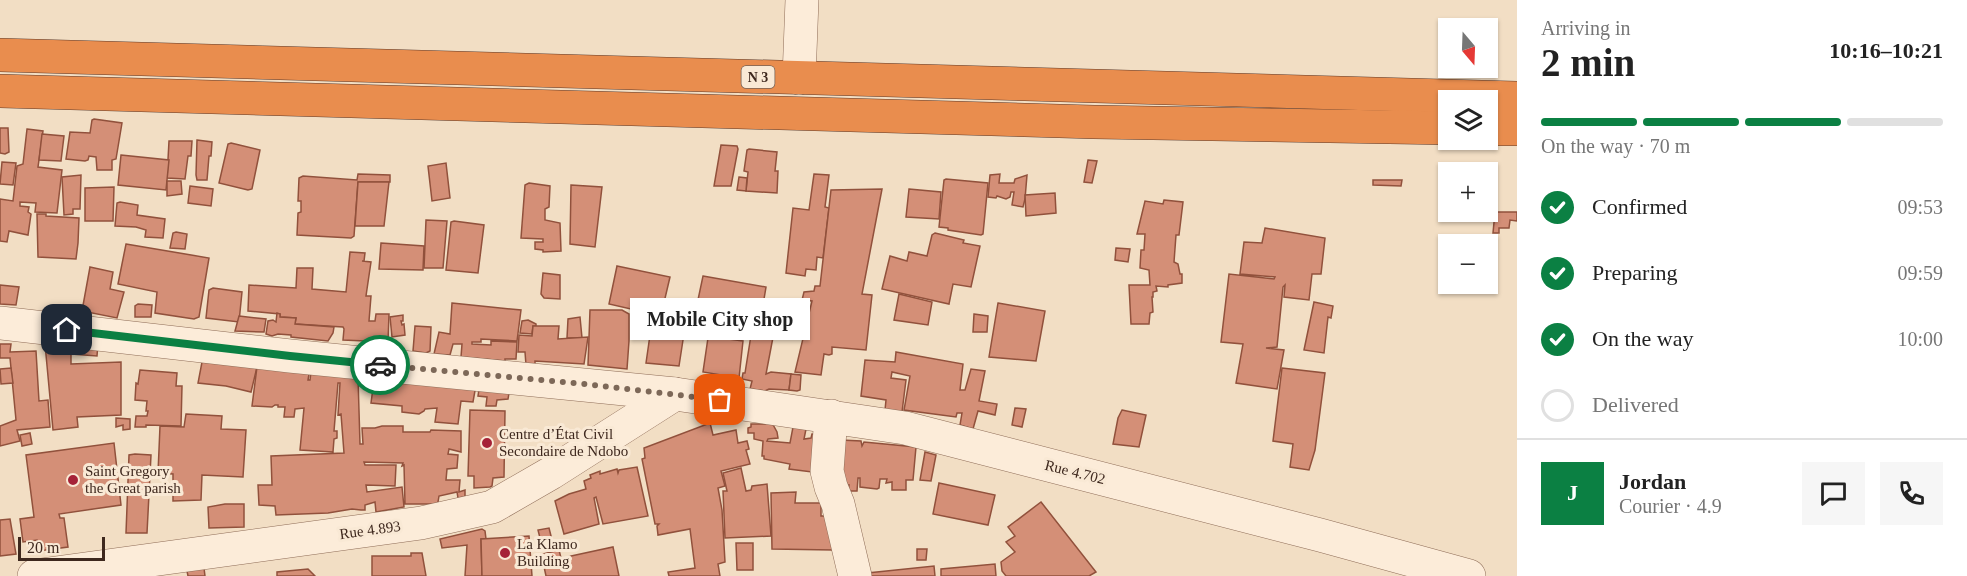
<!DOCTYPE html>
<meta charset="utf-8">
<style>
:root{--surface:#fff;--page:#f6f6f6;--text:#222;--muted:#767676;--line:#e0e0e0;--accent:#0b8043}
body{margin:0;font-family:Georgia,serif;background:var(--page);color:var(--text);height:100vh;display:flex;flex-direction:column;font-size:22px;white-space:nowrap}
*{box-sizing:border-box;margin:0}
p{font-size:20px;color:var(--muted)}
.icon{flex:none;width:33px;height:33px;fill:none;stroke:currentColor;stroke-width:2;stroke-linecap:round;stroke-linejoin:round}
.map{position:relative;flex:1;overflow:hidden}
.sheet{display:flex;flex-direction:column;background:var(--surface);width:450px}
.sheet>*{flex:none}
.needle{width:39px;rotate:161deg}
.tools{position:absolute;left:1438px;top:18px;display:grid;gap:12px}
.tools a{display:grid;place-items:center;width:60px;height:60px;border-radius:0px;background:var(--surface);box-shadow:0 2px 4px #0004;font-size:30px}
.scale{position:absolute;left:18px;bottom:15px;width:87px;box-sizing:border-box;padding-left:6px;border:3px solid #3e281e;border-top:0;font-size:16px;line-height:21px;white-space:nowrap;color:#3e281e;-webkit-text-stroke:4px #f9e9d5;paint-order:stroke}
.pin{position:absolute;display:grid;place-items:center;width:51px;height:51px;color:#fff;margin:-26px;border-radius:12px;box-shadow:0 3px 9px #0006}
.courier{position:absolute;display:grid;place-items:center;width:60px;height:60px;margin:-30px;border:4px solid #0b8043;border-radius:50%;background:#fff;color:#222;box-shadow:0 2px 8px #0007}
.bubble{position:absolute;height:42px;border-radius:0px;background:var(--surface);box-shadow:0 2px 4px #0004;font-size:20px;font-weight:600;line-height:42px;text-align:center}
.overview em{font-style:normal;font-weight:600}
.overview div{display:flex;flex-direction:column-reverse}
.overview{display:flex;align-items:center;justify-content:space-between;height:102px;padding:0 24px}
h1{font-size:39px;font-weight:600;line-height:45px}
.bar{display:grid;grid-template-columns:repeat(4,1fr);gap:9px 6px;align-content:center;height:72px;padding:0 24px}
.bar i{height:8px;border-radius:4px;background:var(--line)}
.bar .active{background:var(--accent)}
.bar p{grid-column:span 4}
.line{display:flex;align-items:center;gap:15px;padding:0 24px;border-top:2px solid var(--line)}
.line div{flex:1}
.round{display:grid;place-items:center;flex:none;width:63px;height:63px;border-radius:0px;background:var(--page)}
ol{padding:0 24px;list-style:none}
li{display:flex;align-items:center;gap:18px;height:66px}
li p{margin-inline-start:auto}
li .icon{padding:6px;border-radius:50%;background:var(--accent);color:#fff;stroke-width:4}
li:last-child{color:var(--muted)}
li i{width:33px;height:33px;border:3px solid var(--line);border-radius:50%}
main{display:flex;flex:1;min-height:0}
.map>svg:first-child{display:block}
.building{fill:#d48f77;stroke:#91513c;stroke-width:1.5}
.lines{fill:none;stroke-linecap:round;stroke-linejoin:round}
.minor-casing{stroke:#8f6d58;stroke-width:34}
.highway-casing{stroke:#5d3c2d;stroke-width:34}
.minor{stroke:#fcecd9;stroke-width:33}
.highway{stroke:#e98d4e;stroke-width:33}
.done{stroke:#7d6858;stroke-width:6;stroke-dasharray:0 10.8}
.route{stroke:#0b8043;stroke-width:8}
.poi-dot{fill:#a52237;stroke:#f9e9d5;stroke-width:2}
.labels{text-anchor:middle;stroke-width:6;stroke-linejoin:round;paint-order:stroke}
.shield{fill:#f9e9d5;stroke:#766255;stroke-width:1.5}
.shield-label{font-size:14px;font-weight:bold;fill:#3e281e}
.poi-label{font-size:15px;fill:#3e281e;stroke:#f9e9d5;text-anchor:start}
.street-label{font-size:15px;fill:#3e281e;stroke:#f9e9d5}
</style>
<main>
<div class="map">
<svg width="1517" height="576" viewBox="0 0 1517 576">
<rect width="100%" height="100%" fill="#f2dec4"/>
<g class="building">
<polygon points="94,119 122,123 116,159 112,160 112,170 97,170 96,157 89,156 88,160 85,161 66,159 70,132 90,133 92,120"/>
<polygon points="0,128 8,128 9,152 5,154 0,153"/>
<polygon points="27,129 43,131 38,167 62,170 57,213 35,212 36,203 20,202 20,206 29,207 28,212 31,214 28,235 9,231 7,242 0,241 0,199 13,201 17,166 23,164"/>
<polygon points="42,134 64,136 61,161 39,160"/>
<polygon points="197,140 212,142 211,156 209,156 207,180 197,180 196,175"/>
<polygon points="169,141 192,141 191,156 188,156 185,179 167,178"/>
<polygon points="231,143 260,150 252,189 248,190 219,183 228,144"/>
<polygon points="721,145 737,146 738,149 731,186 714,186"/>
<polygon points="749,149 777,152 775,171 778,171 777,193 746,191 748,172 744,171 747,150"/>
<polygon points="121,155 169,160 166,190 118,185"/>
<polygon points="1088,160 1097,161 1092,183 1084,182"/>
<polygon points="2,162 16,163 13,185 0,184"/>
<polygon points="446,163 450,198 432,201 428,166"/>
<polygon points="358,174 390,175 390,182 358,182 354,236 351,238 297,235 298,213 301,212 301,201 298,201 299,178 303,176 357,180"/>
<polygon points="814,174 829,175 825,207 829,208 823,258 817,257 816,270 806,269 805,276 786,273 793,208 809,210"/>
<polygon points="1000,174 999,183 1014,183 1015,179 1027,175 1025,199 1023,207 1012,205 1014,192 1011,192 1010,197 1006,199 997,196 996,198 988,197 990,175"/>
<polygon points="81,175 80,209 73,209 73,214 64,215 62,177"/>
<polygon points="739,177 747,178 746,191 737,190"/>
<polygon points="946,179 988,183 983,234 981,235 948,230 948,228 939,227 944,180"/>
<polygon points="1373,180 1402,180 1401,186 1373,185"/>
<polygon points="167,181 181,181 182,194 167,196"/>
<polygon points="358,182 389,182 384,226 355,226"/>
<polygon points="529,183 550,186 549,207 545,209 545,220 560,223 561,251 543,252 543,250 535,249 535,242 543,242 543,239 521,238 525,185"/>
<polygon points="571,185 602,187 595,247 570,244"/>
<polygon points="190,186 213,189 211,206 188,203"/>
<polygon points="114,187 113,221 85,221 85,188"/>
<polygon points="882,189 862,294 872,295 866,350 832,347 832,354 829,355 824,354 821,375 795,372 812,301 802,300 804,292 814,291 815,286 820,286 831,190"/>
<polygon points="909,189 941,192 939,219 906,217"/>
<polygon points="1055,193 1056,213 1026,216 1025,195"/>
<polygon points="1164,200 1183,202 1179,235 1176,235 1174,262 1178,264 1180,274 1182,274 1182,283 1168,285 1168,287 1156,286 1157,291 1153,292 1153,297 1152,297 1153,312 1150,313 1149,324 1131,324 1129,285 1150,285 1149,270 1140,268 1141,250 1144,250 1145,234 1137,234 1145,201 1163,204"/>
<polygon points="120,202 138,205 137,215 165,219 163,238 145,237 146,230 136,227 115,226 117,203"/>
<polygon points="1495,212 1517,212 1517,221 1510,220 1509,228 1499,228 1499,233 1493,233"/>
<polygon points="37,214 46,214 46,216 79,218 78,243 76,259 38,257"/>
<polygon points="426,220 447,221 443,268 424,268"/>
<polygon points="454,221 484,225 478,273 446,270 451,222"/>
<polygon points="1265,228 1325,238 1321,274 1312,274 1309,300 1284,297 1285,285 1283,287 1277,347 1266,348 1284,350 1277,389 1236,383 1243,344 1221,342 1229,274 1274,279 1275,277 1240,274 1244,242 1262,243"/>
<polygon points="176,232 187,234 185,249 170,248 173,233"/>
<polygon points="935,233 964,240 963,243 980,246 971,287 953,284 949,304 882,289 890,256 907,261 909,252 927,256 932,235"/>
<polygon points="381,243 424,246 423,270 379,269"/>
<polygon points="126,244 209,258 199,317 194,319 155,313 157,292 118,284"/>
<polygon points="1116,248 1130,249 1128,262 1115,260"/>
<polygon points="350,252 365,253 364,261 362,261 371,262 366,296 371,296 369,321 375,321 376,314 389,314 388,342 343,340 344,329 343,327 295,324 296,318 280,317 280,314 248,311 249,285 296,288 297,268 313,268 312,289 346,292"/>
<polygon points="617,266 670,277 662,311 687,314 679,366 646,363 653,314 609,304"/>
<polygon points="90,267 113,272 110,289 124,292 117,318 82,311"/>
<polygon points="543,273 560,275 560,299 544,298 541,294"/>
<polygon points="703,276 766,287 760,323 719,318 718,325 716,325 700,322 701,315 695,314"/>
<polygon points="0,285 19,287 16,305 0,304"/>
<polygon points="213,288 242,292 239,322 206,318 209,290"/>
<polygon points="899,294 932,302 928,325 894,320"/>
<polygon points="1314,302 1333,306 1331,318 1328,317 1324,353 1304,350"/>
<polygon points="452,303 521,310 517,341 481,339 481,342 472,342 472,344 491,345 491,341 517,342 516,359 505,359 505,361 461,357 462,344 453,344 450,355 434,354 439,332 450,334"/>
<polygon points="998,303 1045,311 1036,361 989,357"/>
<polygon points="138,304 152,305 151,317 135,317 135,306"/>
<polygon points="762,309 773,311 770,332 758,329"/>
<polygon points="590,310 622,310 629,314 629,341 627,369 588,365"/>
<polygon points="277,313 280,314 280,317 296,318 295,324 334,327 333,333 328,341 291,337 291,335 278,334 272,336 266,334 268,321 273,320 276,322"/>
<polygon points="974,314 988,316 987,332 973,332"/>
<polygon points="403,315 403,321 401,321 402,325 404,324 405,335 392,337 390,317"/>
<polygon points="239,316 266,319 264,332 235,331"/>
<polygon points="580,317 582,338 567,338 568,319"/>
<polygon points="528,320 536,324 536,326 533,326 532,334 520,333 522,321"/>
<polygon points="415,326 431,327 430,351 426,353 413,351"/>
<polygon points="533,326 559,326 558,339 588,337 584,364 535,361 535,365 526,365 525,352 518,352 519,335 532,336"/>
<polygon points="754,328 774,332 766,374 771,372 791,374 789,390 769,389 765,391 750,389 752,381 742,379 743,373 745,373 752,329"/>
<polygon points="709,331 730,333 729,339 743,341 739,378 703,372"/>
<polygon points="98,343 97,356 71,354 71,364 121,362 121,415 77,417 78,427 53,430 45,344"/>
<polygon points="0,344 11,344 10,352 36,351 39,401 48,400 50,427 17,430 20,441 0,446 0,426 16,420 10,358 0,358"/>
<polygon points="896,352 963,364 960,390 965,390 971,369 985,371 979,401 997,404 995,415 978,411 973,429 960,425 962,413 957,413 956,417 904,410 910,376 892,372 891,378 906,380 902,412 885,410 886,400 861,396 865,360 895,362"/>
<polygon points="202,362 257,367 251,392 226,386 198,383"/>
<polygon points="257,367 310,368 308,380 310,380 311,372 358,377 360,444 363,444 362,428 375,428 382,426 403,426 403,432 430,432 431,430 461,431 461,452 449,449 448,454 458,455 457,468 447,469 446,480 460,480 459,492 465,490 465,497 458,498 457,492 439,496 438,502 436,504 405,504 404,465 402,466 403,463 364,462 365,465 396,465 395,486 366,485 367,492 402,487 404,507 376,512 375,502 365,505 365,510 361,510 352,509 328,513 276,515 275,506 259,505 258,485 272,485 271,456 344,453 341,414 338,415 340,383 338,383 334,431 337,431 337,438 334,439 333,452 300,450 304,408 295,409 294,417 284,417 285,407 278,407 278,405 275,405 272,407 252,406"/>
<polygon points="11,368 13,383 1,384 0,369"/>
<polygon points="1282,368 1325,373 1315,450 1309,470 1290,467 1293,444 1273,441"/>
<polygon points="140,370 177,373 176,386 182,386 181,426 146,425 146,427 135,427 136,416 147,416 148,411 146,411 147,401 135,400 136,383 138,384"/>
<polygon points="791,374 801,375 800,390 797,391 789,390"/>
<polygon points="385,377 476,385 473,402 461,401 458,424 435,422 437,408 425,409 424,411 419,414 402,412 402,406 371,403 373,388 384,387"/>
<polygon points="479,389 509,393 508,399 497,400 496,406 486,406 487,397 478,396"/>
<polygon points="1015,408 1026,409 1022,427 1012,425"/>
<polygon points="470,410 505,411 504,477 493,478 492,486 490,487 474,488 474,476 468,476"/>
<polygon points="1122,410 1146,415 1139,447 1113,444 1118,418"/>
<polygon points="186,414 222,416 221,429 246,430 243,477 202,475 201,500 173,501 173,474 158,473 160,426 184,427"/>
<polygon points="116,418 130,419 130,429 123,430 123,425 116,427"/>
<polygon points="771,421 777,432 778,438 768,439 767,441 790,443 793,427 806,429 804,439 811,438 812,434 825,435 812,472 789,469 790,464 764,459 764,456 762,456 763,441 754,439 754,433 748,433 748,428 751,427 751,424 765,424"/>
<polygon points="710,423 713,435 736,430 738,443 747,441 749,449 746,450 750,464 721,471 725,486 718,488 722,510 725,562 718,564 720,576 669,576 668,572 695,568 690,529 658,535 657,526 659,524 655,524 642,459 645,458 644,448"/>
<polygon points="30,433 32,444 22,446 20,435"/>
<polygon points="841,440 861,441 862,446 864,442 916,447 913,480 906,480 906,490 892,490 892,482 886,483 887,479 880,479 879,488 877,489 860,487 860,478 858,478 857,491 848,491 849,485 847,485 838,457"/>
<polygon points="114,443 121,505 59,514 60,518 64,518 68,547 38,551 37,540 23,542 20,519 34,517 26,455"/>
<polygon points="925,452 936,455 931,481 920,480"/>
<polygon points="135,454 151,455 147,533 126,533 129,455"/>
<polygon points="637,467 648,516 603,524 596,497 594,498 599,524 564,534 555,501 569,494 586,489 584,481 591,478 590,475 600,471 600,474 617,469 618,473 619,470"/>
<polygon points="741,468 746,491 751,490 752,486 767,484 771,536 725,538 723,491 727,491 723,473"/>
<polygon points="939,483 995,495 988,525 933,514"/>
<polygon points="796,492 795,503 821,503 821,516 835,516 833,550 772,549 771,493"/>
<polygon points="1041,502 1096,572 1089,576 1006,576 1002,571 1001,562 1015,552 1006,542 1015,536 1008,527"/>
<polygon points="225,504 244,504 244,527 209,528 208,507"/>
<polygon points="10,519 16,554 0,556 0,520"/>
<polygon points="549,528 552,540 541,542 538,530"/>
<polygon points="482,529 485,531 486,539 481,539 482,576 465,576 467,545 442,548 440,539"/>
<polygon points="529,536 532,576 482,576 481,539"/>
<polygon points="736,543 753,543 753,570 737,570"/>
<polygon points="613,547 619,576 546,576 543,562"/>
<polygon points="917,549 927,549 926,560 917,560"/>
<polygon points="559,550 561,558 545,562 543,554"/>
<polygon points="411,553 422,553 426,576 372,576 372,556 411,556"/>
<polygon points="995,564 996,576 941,576 941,569"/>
<polygon points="934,566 935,576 858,576 858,574"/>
<polygon points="204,568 205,576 188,576 187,571"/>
<polygon points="308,569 315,576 277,576 277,572"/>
</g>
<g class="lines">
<g class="minor-casing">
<g id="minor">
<polyline points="799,78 802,0"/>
<polyline points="0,323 290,356 675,394 905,428 1320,535 1469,576"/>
<polyline points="831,416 827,471 831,487 838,504 855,576"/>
<polyline points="34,576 421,523 492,507 551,473 675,394"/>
</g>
</g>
<g class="highway-casing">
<g id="highway">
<polyline points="0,55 1517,98"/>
<polyline points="0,91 1094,122 1449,128"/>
<polyline points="1488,129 1517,129"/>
</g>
</g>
<use href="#minor" class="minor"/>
<use href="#highway" class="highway"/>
</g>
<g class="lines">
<polyline class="done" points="380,365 585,384 720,400"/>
<polyline class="route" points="67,330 290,356 380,365"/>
</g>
<g class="poi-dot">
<circle cx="487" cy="443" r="6"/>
<circle cx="73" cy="480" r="6"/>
<circle cx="505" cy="553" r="6"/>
</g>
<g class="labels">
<rect class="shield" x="741.5" y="66" width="33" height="22" rx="4.5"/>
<g class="shield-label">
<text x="758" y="82">N 3</text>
</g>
<g class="poi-label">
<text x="499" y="439">Centre d’État Civil<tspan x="499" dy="17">Secondaire de Ndobo</tspan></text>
<text x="85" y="476">Saint Gregory<tspan x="85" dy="17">the Great parish</tspan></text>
<text x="517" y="549">La Klamo<tspan x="517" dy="17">Building</tspan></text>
</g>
<g class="street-label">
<text transform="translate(1075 472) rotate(14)" y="5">Rue 4.702</text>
<text transform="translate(370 530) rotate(-8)" y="5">Rue 4.893</text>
</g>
</g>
</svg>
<div class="tools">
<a><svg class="needle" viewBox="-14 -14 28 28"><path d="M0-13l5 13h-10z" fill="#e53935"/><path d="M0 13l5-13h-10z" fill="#767676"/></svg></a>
<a><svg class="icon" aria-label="layers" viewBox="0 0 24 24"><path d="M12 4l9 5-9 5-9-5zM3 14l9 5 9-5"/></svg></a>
<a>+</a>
<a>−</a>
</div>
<div class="scale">20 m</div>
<div class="pin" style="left:720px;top:400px;background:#ea580c"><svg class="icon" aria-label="bag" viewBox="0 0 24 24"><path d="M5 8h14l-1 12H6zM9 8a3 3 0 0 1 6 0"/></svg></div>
<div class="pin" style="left:67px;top:330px;background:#1f2937"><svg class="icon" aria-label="home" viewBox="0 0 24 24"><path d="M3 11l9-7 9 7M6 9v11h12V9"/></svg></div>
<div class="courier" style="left:380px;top:365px"><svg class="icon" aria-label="car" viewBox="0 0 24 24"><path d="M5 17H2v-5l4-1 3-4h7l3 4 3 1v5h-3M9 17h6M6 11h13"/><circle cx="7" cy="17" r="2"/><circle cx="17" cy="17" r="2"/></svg></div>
<div class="bubble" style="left:630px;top:298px;width:180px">Mobile City shop</div>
</div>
<section class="sheet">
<div class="overview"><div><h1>2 min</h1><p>Arriving in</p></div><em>10:16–10:21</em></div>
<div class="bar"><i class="active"></i><i class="active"></i><i class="active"></i><i></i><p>On the way · 70 m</p></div>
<ol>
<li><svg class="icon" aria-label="check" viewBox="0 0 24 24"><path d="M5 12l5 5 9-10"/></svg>Confirmed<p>09:53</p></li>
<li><svg class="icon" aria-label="check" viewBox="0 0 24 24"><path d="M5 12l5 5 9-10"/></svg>Preparing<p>09:59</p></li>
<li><svg class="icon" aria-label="check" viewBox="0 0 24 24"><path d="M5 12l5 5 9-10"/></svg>On the way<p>10:00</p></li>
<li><i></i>Delivered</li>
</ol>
<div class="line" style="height:108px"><b class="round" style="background:var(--accent);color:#fff">J</b><div><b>Jordan</b><p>Courier · 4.9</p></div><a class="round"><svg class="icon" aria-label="chat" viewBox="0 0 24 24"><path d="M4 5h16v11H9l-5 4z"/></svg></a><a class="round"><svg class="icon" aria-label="phone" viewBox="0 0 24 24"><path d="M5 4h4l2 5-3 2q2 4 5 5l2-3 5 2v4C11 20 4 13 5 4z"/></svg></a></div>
</section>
</main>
